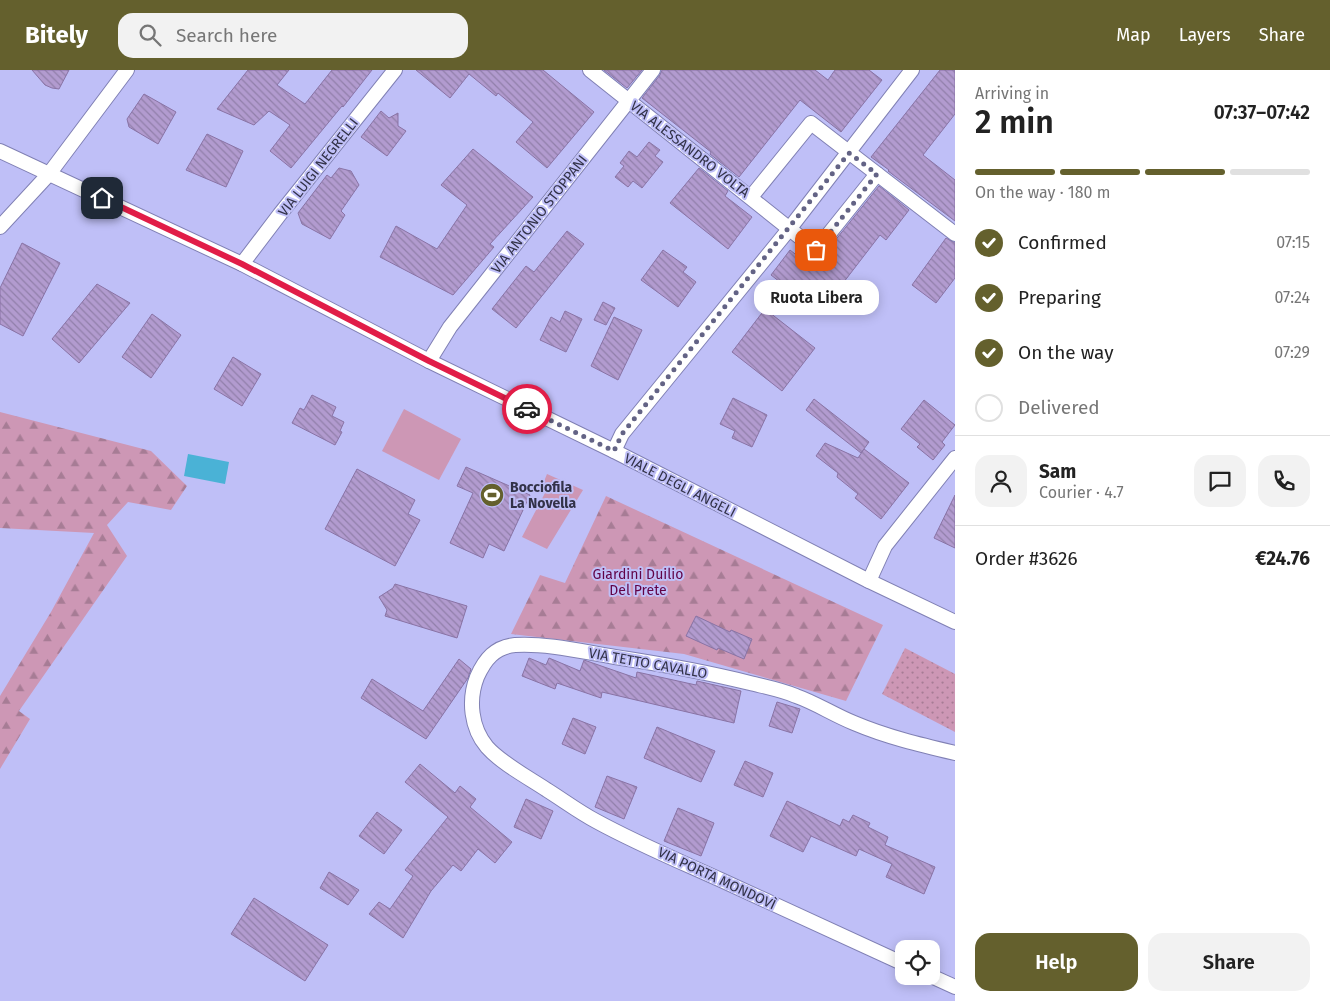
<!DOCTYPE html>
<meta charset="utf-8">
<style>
:root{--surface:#fff;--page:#f2f2f2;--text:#222;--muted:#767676;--line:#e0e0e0;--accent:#64602d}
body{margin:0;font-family:"Fira Sans",sans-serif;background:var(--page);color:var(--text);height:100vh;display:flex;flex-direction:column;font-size:19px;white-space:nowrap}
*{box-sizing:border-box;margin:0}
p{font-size:16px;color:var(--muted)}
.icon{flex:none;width:28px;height:28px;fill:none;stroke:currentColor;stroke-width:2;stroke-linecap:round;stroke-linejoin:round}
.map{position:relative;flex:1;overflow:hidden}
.side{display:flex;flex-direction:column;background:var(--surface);width:375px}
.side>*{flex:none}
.fabs{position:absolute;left:895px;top:870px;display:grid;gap:10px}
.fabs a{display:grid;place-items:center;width:45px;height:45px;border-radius:10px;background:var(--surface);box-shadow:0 2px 12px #0003;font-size:25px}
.pin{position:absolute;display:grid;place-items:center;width:42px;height:42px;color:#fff;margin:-21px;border-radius:10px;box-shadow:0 2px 8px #0006}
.courier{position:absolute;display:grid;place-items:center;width:50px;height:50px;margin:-25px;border:4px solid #e11d48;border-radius:50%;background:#fff;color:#222;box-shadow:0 1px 6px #0007}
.bubble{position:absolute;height:35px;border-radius:15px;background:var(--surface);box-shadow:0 2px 12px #0003;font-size:16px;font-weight:600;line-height:35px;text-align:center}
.head em{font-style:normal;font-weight:600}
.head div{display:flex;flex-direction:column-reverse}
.head{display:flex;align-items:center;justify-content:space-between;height:85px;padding:0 20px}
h1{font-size:32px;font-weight:600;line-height:38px}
.bar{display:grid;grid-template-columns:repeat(4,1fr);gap:8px 5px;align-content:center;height:60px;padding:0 20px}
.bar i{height:6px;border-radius:4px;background:var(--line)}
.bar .current{background:var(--accent)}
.bar p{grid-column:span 4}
.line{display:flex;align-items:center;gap:12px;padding:0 20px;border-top:1px solid var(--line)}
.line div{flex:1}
.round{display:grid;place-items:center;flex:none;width:52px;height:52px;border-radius:15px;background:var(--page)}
ol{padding:0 20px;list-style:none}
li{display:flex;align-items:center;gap:15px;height:55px}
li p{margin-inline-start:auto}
li .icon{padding:5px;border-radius:50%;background:var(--accent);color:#fff;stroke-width:4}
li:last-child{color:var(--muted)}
li i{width:28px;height:28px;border:2px solid var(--line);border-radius:50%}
.button{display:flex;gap:10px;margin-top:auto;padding:10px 20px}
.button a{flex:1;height:58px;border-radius:15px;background:var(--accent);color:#fff;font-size:20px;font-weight:600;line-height:58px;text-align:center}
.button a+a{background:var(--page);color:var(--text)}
header{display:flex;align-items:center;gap:30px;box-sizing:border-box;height:70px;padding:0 25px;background:var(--accent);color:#fff}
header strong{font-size:24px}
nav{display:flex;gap:28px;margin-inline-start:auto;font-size:18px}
.search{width:350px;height:45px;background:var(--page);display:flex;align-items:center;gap:12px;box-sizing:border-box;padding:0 18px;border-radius:15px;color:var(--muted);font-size:19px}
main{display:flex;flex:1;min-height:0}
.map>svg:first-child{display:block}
.grass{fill:url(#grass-dots)}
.forest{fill:url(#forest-firs)}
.pitch{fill:#cd97b5}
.water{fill:#4ab2d6}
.building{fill:url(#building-back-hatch);stroke:#8973a5}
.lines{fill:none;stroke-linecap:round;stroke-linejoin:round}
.street-casing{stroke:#8080b4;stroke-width:16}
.street{stroke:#fff;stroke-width:14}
.done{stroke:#636385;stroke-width:5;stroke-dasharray:0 9}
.route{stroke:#e11d48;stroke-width:6}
.labels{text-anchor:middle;stroke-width:4;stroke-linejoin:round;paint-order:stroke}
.street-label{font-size:14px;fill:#323248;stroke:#bfbff7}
.poi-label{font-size:14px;font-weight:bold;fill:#323248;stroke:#bfbff7;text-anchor:start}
.park-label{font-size:14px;fill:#610346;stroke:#bfbff7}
</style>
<header>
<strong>Bitely</strong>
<div class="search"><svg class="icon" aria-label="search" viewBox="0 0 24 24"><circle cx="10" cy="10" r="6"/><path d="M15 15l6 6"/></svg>Search here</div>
<nav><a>Map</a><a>Layers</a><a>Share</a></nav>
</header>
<main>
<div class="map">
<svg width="955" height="931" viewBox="0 0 955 931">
<defs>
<pattern id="grass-dots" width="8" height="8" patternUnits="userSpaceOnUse" patternTransform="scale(1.25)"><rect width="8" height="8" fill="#cd97b5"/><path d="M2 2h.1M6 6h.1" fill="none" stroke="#a77c95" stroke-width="1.8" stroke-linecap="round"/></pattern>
<pattern id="forest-firs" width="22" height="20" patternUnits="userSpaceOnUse" patternTransform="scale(1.25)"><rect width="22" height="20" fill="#cd97b5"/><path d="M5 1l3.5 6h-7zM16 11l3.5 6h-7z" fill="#a77c95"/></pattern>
<pattern id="building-back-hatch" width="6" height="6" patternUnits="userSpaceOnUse" patternTransform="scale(1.25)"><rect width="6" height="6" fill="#b29bcf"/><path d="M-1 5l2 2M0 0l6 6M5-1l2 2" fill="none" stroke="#917faa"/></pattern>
</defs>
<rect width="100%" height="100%" fill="#bfbff7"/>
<polygon class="grass" points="905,578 955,604 955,662 882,624"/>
<g class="forest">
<polygon points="0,342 151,381 187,416 171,440 128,432 107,455 127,486 19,641 30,649 0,699 0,626 51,542 94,463 0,458"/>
<polygon points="606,426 883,555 846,631 684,584 511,564 540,505 565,513"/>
</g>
<g class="pitch">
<polygon points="404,339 461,369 439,410 382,381"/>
<polygon points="547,404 583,420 547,479 522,467 546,421 541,419"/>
</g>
<polygon class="water" points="188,384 229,392 225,414 184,406"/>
<g class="building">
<polygon points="32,0 69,0 59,19 52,18 45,15"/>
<polygon points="248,0 289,0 277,15 305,34 332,0 372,0 343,37 342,36 291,98 270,81 290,55 269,41 254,55 217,39"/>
<polygon points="416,0 543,0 594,42 547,98 516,72 533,52 498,23 496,26 469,4 450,28"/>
<polygon points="604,0 642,0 627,18"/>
<polygon points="662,0 815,0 828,10 835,0 869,0 882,10 841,62 800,30 739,107 710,84 711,82 642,28 660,5"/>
<polygon points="940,0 955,0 955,44 923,85 955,110 955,151 888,101 889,100 871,87"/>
<polygon points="144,24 176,42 158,74 129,57 127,49"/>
<polygon points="381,41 389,48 398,43 398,56 406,61 387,86 361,67"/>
<polygon points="207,64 243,81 226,117 186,100"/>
<polygon points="649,72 660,80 655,86 663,92 642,118 633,111 628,117 615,107 624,96 620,93 629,81 637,87"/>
<polygon points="473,79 533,127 490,174 494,177 453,225 380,187 396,156 437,179 467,135 441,115"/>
<polygon points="339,98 351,101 359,115 341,141 345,145 330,169 302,154 298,143 327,105 331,108"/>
<polygon points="699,98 728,121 725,126 752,147 728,179 670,133"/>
<polygon points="879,116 909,140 886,170 880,165 820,243 771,205 790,180 813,198"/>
<polygon points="567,161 584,174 516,258 492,239 526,196 534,202"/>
<polygon points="946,168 955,173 955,208 936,233 912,215"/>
<polygon points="22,173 60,193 23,266 0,254 0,218"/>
<polygon points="663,180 687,197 683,202 696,212 678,237 641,210"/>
<polygon points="97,214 130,233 79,293 52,269"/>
<polygon points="603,232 615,238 606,255 594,250"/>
<polygon points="765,239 815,278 782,321 732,282"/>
<polygon points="565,241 582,249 566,282 540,270 551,247 560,252"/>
<polygon points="152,244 181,265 151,308 122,287"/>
<polygon points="614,247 642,260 618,310 591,296"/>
<polygon points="233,287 261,304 242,336 214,319"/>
<polygon points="312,325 336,337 332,346 344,352 340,361 342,362 335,375 292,353 300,338 304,340"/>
<polygon points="733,328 767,345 752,377 732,368 735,361 720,354"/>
<polygon points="814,329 869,372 861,383 806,340"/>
<polygon points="924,330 955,355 942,372 945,375 933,390 917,377 920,374 901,359"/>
<polygon points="825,373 858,388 864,379 909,413 881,449 855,428 858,424 837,407 838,403 816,386"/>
<polygon points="466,397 530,425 504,481 489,474 483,488 450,473 473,423 457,416"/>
<polygon points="357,399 415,430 408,444 420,450 395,496 325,459"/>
<polygon points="955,425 955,478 934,468"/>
<polygon points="395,514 467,536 457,568 385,546 387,540 379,527 393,518"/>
<polygon points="696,546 730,562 731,560 752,569 744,589 718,578 717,580 686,566"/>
<polygon points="529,588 546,595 549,588 580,601 584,590 636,608 637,602 696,615 697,611 741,621 734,653 602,622 601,628 557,613 555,619 522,606"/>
<polygon points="459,589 471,599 468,608 426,669 361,628 372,609 423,641"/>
<polygon points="777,632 800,639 792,663 769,656"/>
<polygon points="573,648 596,657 585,684 562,674"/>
<polygon points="657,657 715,681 701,712 644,688"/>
<polygon points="745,691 773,703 763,727 734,715"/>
<polygon points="420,694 455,723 460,716 476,729 470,737 512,772 495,793 478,779 461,801 453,795 431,821 403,868 369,844 379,832 390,839 413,806 405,800 448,747 405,712"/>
<polygon points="607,706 637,717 624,749 595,737"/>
<polygon points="526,729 553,741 541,769 514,757"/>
<polygon points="787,731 840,756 843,749 849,752 853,745 870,753 868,757 888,767 885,775 935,797 924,824 886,807 892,794 859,779 856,786 811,766 803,782 770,766"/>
<polygon points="678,738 714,753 701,786 664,771"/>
<polygon points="377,742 402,760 384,784 359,766"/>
<polygon points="329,802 359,820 348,835 320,818"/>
<polygon points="254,828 328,875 305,911 231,864"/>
</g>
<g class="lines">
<g class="street-casing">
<g id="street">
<polyline points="590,0 816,180 877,104"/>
<polyline points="0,81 242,194 429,291 614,381 869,511 955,552"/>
<polyline points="751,127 811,53 955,164"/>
<polyline points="0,157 49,104 127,0"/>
<polyline points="242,194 280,144 395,0"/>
<polyline points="429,291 450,257 653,0"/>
<polyline points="614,381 622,364 790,158 912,0"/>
<polyline points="869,511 885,476 955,388"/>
<path d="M 904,894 C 843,866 782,838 721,810 C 679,791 636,773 596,751 C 579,742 563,730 547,720 C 529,708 501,693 487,677 C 471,658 468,630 477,607 C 485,589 495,577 515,575 C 547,573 584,582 615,587 C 661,594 706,602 750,613 C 766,617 782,620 796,626 C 816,633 834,645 854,653 C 887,667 921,675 955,683"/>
<polyline points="931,906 955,917"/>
</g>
</g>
<use href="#street" class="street"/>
</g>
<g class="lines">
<polyline class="done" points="527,339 614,381 622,364 849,83 877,104 816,180"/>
<polyline class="route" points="102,128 242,194 429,291 527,339"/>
</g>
<defs>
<g id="stadium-disc" transform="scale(1.25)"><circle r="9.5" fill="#64602d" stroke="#bfbff7"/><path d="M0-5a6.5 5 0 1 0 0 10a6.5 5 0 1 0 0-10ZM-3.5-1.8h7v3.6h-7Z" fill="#fff"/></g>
</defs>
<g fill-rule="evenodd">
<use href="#stadium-disc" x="492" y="425"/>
</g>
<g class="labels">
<g class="street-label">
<text transform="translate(690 79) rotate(38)" y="5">VIA ALESSANDRO VOLTA</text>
<text transform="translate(318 97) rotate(-52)" y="5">VIA LUIGI NEGRELLI</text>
<text transform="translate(539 144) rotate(-52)" y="5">VIA ANTONIO STOPPANI</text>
<text transform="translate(680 415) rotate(27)" y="5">VIALE DEGLI ANGELI</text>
<text transform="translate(648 593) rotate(10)" y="5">VIA TETTO CAVALLO</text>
<text transform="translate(717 808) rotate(25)" y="5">VIA PORTA MONDOVÌ</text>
</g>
<g class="poi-label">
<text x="510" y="422">Bocciofila<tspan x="510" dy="16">La Novella</tspan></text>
</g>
<g class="park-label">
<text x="638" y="509">Giardini Duilio<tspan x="638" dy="16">Del Prete</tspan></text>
</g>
</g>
</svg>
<div class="fabs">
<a><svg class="icon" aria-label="locate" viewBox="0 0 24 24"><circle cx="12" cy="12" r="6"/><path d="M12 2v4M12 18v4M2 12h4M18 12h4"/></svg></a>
</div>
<div class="pin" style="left:816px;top:180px;background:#ea580c"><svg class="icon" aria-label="bag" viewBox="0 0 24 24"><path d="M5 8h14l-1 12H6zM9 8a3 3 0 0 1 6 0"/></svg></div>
<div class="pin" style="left:102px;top:128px;background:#1f2937"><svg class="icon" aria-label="home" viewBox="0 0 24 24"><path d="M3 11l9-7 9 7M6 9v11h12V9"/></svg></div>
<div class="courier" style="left:527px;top:339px"><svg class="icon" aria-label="car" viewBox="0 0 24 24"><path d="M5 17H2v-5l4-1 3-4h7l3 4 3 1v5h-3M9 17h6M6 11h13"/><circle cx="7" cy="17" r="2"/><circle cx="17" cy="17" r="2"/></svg></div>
<div class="bubble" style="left:754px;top:210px;width:125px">Ruota Libera</div>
</div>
<section class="side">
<div class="head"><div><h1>2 min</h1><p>Arriving in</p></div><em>07:37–07:42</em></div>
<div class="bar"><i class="current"></i><i class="current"></i><i class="current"></i><i></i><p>On the way · 180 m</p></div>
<ol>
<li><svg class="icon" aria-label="check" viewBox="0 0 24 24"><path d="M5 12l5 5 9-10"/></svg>Confirmed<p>07:15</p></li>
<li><svg class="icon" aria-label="check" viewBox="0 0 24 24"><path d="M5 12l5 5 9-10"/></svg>Preparing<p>07:24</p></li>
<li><svg class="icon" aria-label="check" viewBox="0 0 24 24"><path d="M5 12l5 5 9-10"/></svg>On the way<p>07:29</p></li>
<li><i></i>Delivered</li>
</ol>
<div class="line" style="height:90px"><a class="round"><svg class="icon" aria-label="person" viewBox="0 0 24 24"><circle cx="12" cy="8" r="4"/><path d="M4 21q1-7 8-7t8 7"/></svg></a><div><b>Sam</b><p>Courier · 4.7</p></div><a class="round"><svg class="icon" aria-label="chat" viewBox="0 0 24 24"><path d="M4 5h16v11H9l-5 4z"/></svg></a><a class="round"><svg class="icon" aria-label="phone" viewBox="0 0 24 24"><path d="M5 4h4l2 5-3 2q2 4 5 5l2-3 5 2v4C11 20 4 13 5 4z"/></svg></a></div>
<div class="line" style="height:65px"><div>Order #3626</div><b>€24.76</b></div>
<div class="button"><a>Help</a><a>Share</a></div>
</section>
</main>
